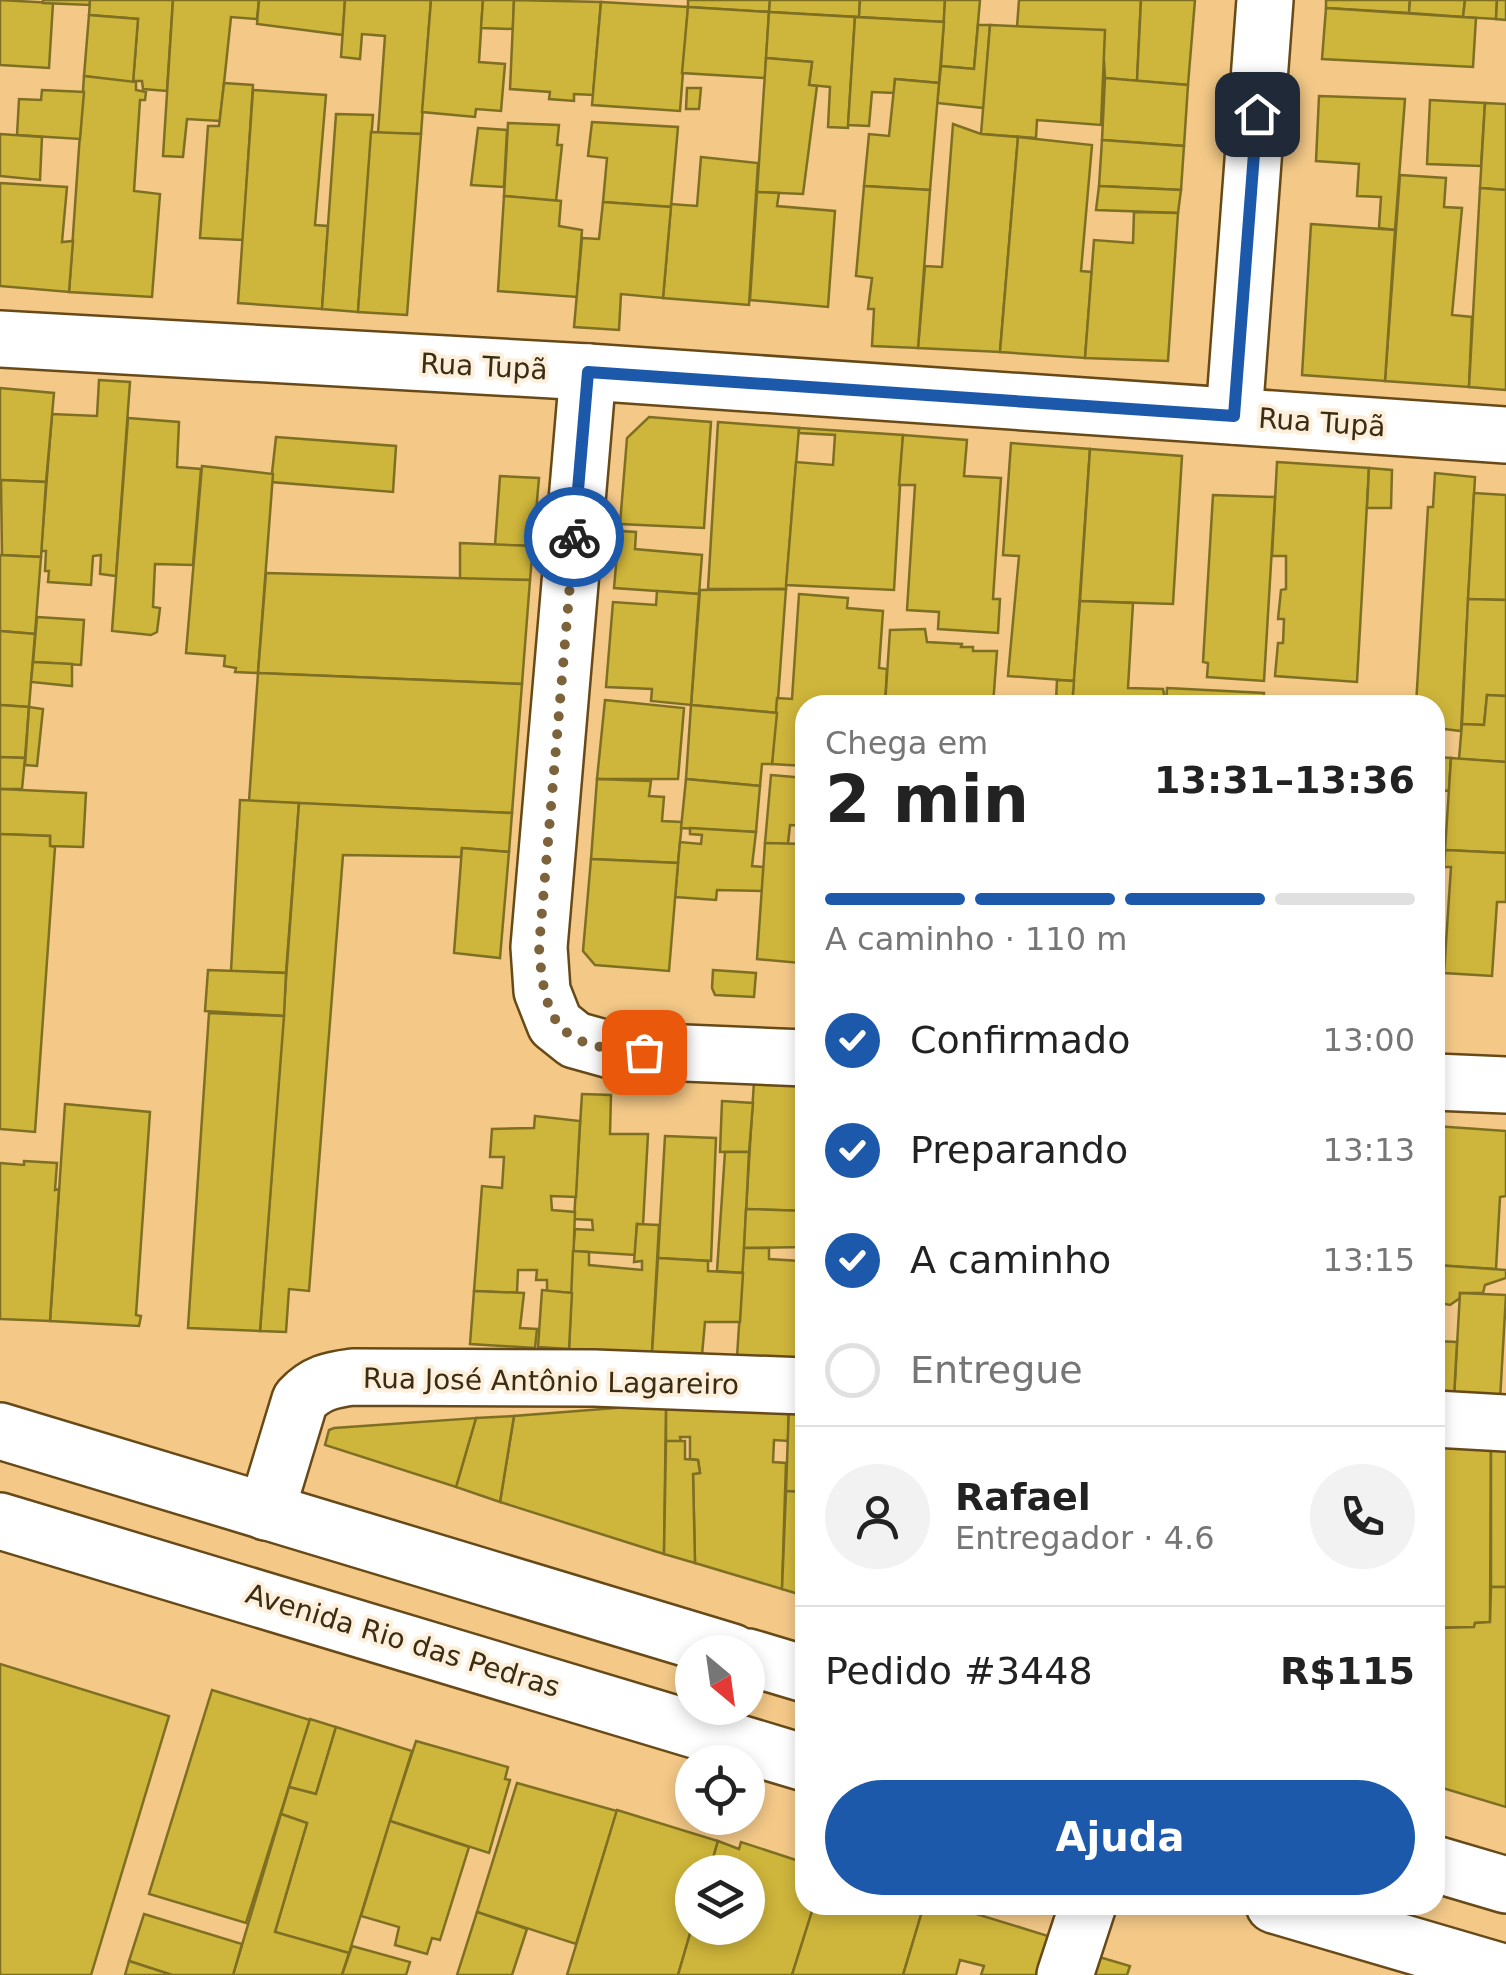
<!DOCTYPE html>
<html lang="pt">
<meta charset="utf-8">
<style>
:root{--surface:#fff;--page:#f2f2f2;--text:#222;--muted:#767676;--line:#e0e0e0;--accent:#1d59ab}
body{margin:0;font-family:"DejaVu Sans",sans-serif;background:var(--page);color:var(--text);height:100vh;display:flex;flex-direction:column;font-size:38px;white-space:nowrap}
*{box-sizing:border-box;margin:0}
p{font-size:32px;color:var(--muted)}
.icon{flex:none;width:55px;height:55px;fill:none;stroke:currentColor;stroke-width:2;stroke-linecap:round;stroke-linejoin:round}
.map{position:relative;flex:1;overflow:hidden}
.panel{position:absolute;left:795px;top:695px;width:650px;height:1220px;display:flex;flex-direction:column;background:var(--surface);border-radius:30px;box-shadow:0 5px 15px #0003}
.panel>*{flex:none}
.needle{width:65px;rotate:151deg}
.tools{position:absolute;left:675px;top:1635px;display:grid;gap:20px}
.tools a{display:grid;place-items:center;width:90px;height:90px;border-radius:50%;background:var(--surface);box-shadow:0 5px 15px #0003;font-size:50px}
.pin{position:absolute;display:grid;place-items:center;width:85px;height:85px;color:#fff;margin:-42px;border-radius:20px;box-shadow:0 5px 15px #0006}
.courier{position:absolute;display:grid;place-items:center;width:100px;height:100px;margin:-50px;border:8px solid #1d59ab;border-radius:50%;background:#fff;color:#222;box-shadow:0 2px 12px #0007}
.summary em{font-style:normal;font-weight:600}
.summary div{display:flex;flex-direction:column-reverse}
.summary{display:flex;align-items:center;justify-content:space-between;height:170px;padding:0 30px}
h1{font-size:65px;font-weight:600;line-height:75px}
.bar{display:grid;grid-template-columns:repeat(4,1fr);gap:15px 10px;align-content:center;height:120px;padding:0 30px}
.bar i{height:12px;border-radius:8px;background:var(--line)}
.bar .active{background:var(--accent)}
.bar p{grid-column:span 4}
.line{display:flex;align-items:center;gap:25px;padding:0 30px;border-top:2px solid var(--line)}
.line div{flex:1}
.round{display:grid;place-items:center;flex:none;width:105px;height:105px;border-radius:52px;background:var(--page)}
ol{padding:0 30px;list-style:none}
li{display:flex;align-items:center;gap:30px;height:110px}
li p{margin-inline-start:auto}
li .icon{padding:10px;border-radius:50%;background:var(--accent);color:#fff;stroke-width:4}
li:last-child{color:var(--muted)}
li i{width:55px;height:55px;border:5px solid var(--line);border-radius:50%}
.action{display:flex;gap:20px;margin-top:auto;padding:20px 30px}
.action a{flex:1;height:115px;border-radius:60px;background:var(--accent);color:#fff;font-size:40px;font-weight:600;line-height:115px;text-align:center}
.map>svg:first-child{display:block}
.building{fill:#ceb53b;stroke:#7e6f23;stroke-width:2.5}
.lines{fill:none;stroke-linecap:round;stroke-linejoin:round}
.minor-casing{stroke:#684a18;stroke-width:60}
.secondary-casing{stroke:#684a18;stroke-width:60}
.minor{stroke:#fff;stroke-width:55}
.secondary{stroke:#fff;stroke-width:55}
.done{stroke:#7c633b;stroke-width:10;stroke-dasharray:0 18}
.route{stroke:#1d59ab;stroke-width:12}
.labels{text-anchor:middle;stroke-width:8;stroke-linejoin:round;paint-order:stroke}
.street-label{font-size:28px;fill:#3c2c11;stroke:#fcefdc}
</style>
<div class="map">
<svg width="1506" height="1975" viewBox="0 0 1506 1975">
<rect width="100%" height="100%" fill="#f4c988"/>
<g class="building">
<polygon points="0,0 53,3 49,68 0,65"/>
<polygon points="43,0 90,0 90,5 43,3"/>
<polygon points="90,0 173,0 167,91 143,89 142,81 133,81 138,19 89,15"/>
<polygon points="173,0 259,0 257,19 231,17 220,121 187,119 183,157 163,156"/>
<polygon points="259,0 345,0 343,35 257,24"/>
<polygon points="345,0 431,0 421,134 378,133 385,36 362,34 360,59 341,57"/>
<polygon points="431,0 483,0 479,62 505,64 501,111 476,109 475,117 422,112"/>
<polygon points="483,0 514,0 513,29 481,28"/>
<polygon points="514,0 601,2 593,95 574,94 574,101 549,99 550,92 510,89"/>
<polygon points="688,0 770,0 769,12 688,7"/>
<polygon points="770,0 860,0 859,17 769,12"/>
<polygon points="860,0 945,0 944,22 859,17"/>
<polygon points="945,0 980,0 974,69 941,66"/>
<polygon points="1019,0 1141,0 1137,81 1105,78 1104,61 1015,54"/>
<polygon points="1141,0 1195,0 1188,85 1137,81"/>
<polygon points="1326,0 1410,0 1409,13 1326,8"/>
<polygon points="1410,0 1465,0 1463,17 1409,13"/>
<polygon points="1465,0 1497,0 1496,19 1463,17"/>
<polygon points="1497,0 1506,0 1506,20 1496,19"/>
<polygon points="601,2 688,7 680,111 592,105"/>
<polygon points="688,7 769,12 765,78 682,73"/>
<polygon points="1326,8 1476,18 1473,67 1322,59"/>
<polygon points="769,12 855,17 848,128 828,127 830,87 809,85 812,62 766,58"/>
<polygon points="89,15 138,19 133,83 84,76"/>
<polygon points="855,17 944,22 939,83 895,79 894,93 872,92 869,126 848,125"/>
<polygon points="978,25 990,25 984,108 937,103 941,66 974,69"/>
<polygon points="990,25 1105,30 1101,125 1037,120 1036,138 981,134"/>
<polygon points="766,58 812,62 809,85 817,86 803,194 757,192"/>
<polygon points="84,76 136,82 136,90 146,92 145,100 140,100 134,191 160,194 152,297 69,292"/>
<polygon points="1105,78 1188,85 1184,146 1102,140"/>
<polygon points="895,79 939,83 930,190 864,186 869,134 889,136"/>
<polygon points="224,83 253,85 243,240 200,238 208,126 219,126"/>
<polygon points="687,88 701,88 699,109 686,109"/>
<polygon points="42,90 84,92 80,139 17,135 19,99 41,100"/>
<polygon points="253,90 326,95 315,225 328,226 322,309 238,303"/>
<polygon points="1319,96 1405,99 1395,230 1379,228 1381,197 1357,196 1359,164 1316,161"/>
<polygon points="1430,100 1485,103 1481,166 1427,164"/>
<polygon points="1485,103 1506,104 1506,190 1480,188"/>
<polygon points="336,114 373,115 358,312 322,309"/>
<polygon points="592,122 678,127 671,207 603,202 607,158 588,156"/>
<polygon points="508,123 559,125 557,145 562,145 556,201 504,196"/>
<polygon points="953,124 981,134 1018,137 1000,352 918,348 925,266 942,267"/>
<polygon points="478,128 507,130 504,187 471,185"/>
<polygon points="371,132 421,134 407,315 358,312"/>
<polygon points="0,134 42,137 40,180 0,176"/>
<polygon points="1018,137 1092,145 1081,271 1092,272 1085,358 1000,352"/>
<polygon points="1102,140 1184,146 1181,190 1099,186"/>
<polygon points="701,157 758,163 749,305 663,298 671,204 697,206"/>
<polygon points="1400,175 1446,178 1444,207 1462,208 1452,315 1472,317 1469,387 1385,381"/>
<polygon points="0,183 67,187 62,242 73,241 69,292 0,286"/>
<polygon points="864,186 930,190 918,348 872,346 874,309 868,309 872,278 856,276"/>
<polygon points="1099,186 1181,190 1178,213 1096,210"/>
<polygon points="1480,188 1506,190 1506,390 1469,387"/>
<polygon points="757,192 779,193 777,206 835,211 828,307 750,300"/>
<polygon points="504,196 561,201 559,226 582,230 577,297 498,291"/>
<polygon points="603,202 671,207 663,298 621,294 619,330 574,327 582,238 599,239"/>
<polygon points="1134,212 1178,213 1168,361 1085,358 1094,240 1133,243"/>
<polygon points="1311,224 1395,230 1385,381 1302,375"/>
<polygon points="99,380 130,382 116,576 100,574 101,555 93,556 91,585 48,582 49,571 45,571 46,551 41,551 52,414 97,416"/>
<polygon points="0,388 54,393 46,482 0,480"/>
<polygon points="649,417 711,422 704,528 620,524 627,438"/>
<polygon points="128,418 179,422 177,467 201,469 193,565 155,564 153,607 160,608 157,632 151,635 112,631"/>
<polygon points="718,422 799,428 786,589 708,589"/>
<polygon points="799,428 903,435 894,590 786,585 796,462 833,465 835,435 799,433"/>
<polygon points="903,435 967,440 964,476 1001,478 993,599 1000,599 998,633 938,629 939,612 907,610 915,485 899,485"/>
<polygon points="276,437 396,446 393,492 271,482"/>
<polygon points="1011,443 1090,449 1074,681 1008,676 1019,556 1003,555"/>
<polygon points="1090,449 1182,456 1173,604 1080,601"/>
<polygon points="1277,462 1369,468 1357,682 1275,676 1278,643 1283,643 1284,619 1278,619 1281,590 1286,589 1286,556 1272,556"/>
<polygon points="202,466 273,474 258,673 235,672 236,668 224,666 225,656 186,653"/>
<polygon points="1369,468 1392,470 1391,508 1367,508"/>
<polygon points="1435,473 1475,477 1461,731 1435,728 1435,705 1416,705 1428,507 1433,507"/>
<polygon points="500,476 539,478 533,546 495,545"/>
<polygon points="1,480 46,482 41,557 2,555"/>
<polygon points="1474,493 1506,495 1506,600 1468,599"/>
<polygon points="1213,495 1275,497 1264,681 1207,677 1208,663 1203,662"/>
<polygon points="619,531 636,532 635,549 702,555 699,594 614,588"/>
<polygon points="460,543 533,546 530,580 460,579"/>
<polygon points="0,555 41,557 35,634 0,631"/>
<polygon points="266,573 530,580 522,684 258,673"/>
<polygon points="786,589 777,713 691,705 700,590"/>
<polygon points="657,591 699,594 691,705 651,701 652,689 606,687 613,602 656,605"/>
<polygon points="799,594 848,598 847,608 883,611 879,668 887,669 885,705 805,705 805,766 772,764 777,698 792,699"/>
<polygon points="1468,599 1506,600 1506,696 1487,695 1484,725 1462,724"/>
<polygon points="1080,601 1133,603 1128,688 1163,689 1166,705 1072,705"/>
<polygon points="37,617 84,620 81,665 33,662"/>
<polygon points="925,629 927,642 962,644 961,647 973,647 973,651 997,651 993,705 885,705 890,630"/>
<polygon points="0,631 35,634 29,707 0,705"/>
<polygon points="33,662 72,664 72,686 31,682"/>
<polygon points="258,673 522,684 512,813 249,801"/>
<polygon points="1057,680 1074,681 1072,705 993,705 994,697 1056,701"/>
<polygon points="1167,688 1264,693 1263,705 1166,705"/>
<polygon points="1487,695 1506,696 1506,762 1459,759 1462,724 1484,725"/>
<polygon points="605,700 684,708 678,779 597,779"/>
<polygon points="0,705 29,707 25,758 0,757"/>
<polygon points="691,705 777,713 772,764 762,764 760,786 686,779"/>
<polygon points="29,707 43,709 37,766 25,765"/>
<polygon points="0,757 25,758 22,789 0,789"/>
<polygon points="1435,757 1451,758 1449,791 1435,790"/>
<polygon points="1451,758 1506,762 1506,853 1445,850"/>
<polygon points="771,775 805,778 805,826 790,825 788,844 765,843"/>
<polygon points="597,779 651,781 649,796 664,797 662,821 682,822 678,863 591,859"/>
<polygon points="686,779 760,786 756,832 681,828"/>
<polygon points="0,789 86,793 83,847 50,846 50,836 0,834"/>
<polygon points="240,800 299,803 286,973 231,971"/>
<polygon points="299,803 512,813 509,852 462,848 461,857 343,855 309,1291 289,1289 286,1332 260,1331"/>
<polygon points="690,828 756,832 752,866 764,867 762,891 717,890 716,900 675,897 680,842 701,844 702,835 690,834"/>
<polygon points="0,834 50,836 50,846 55,847 35,1132 0,1129"/>
<polygon points="765,843 805,844 805,950 801,950 800,963 757,959"/>
<polygon points="462,848 509,852 500,958 454,953"/>
<polygon points="1445,850 1506,853 1506,902 1497,902 1492,976 1444,973 1451,867 1444,867"/>
<polygon points="591,859 678,863 669,971 595,965 583,951"/>
<polygon points="208,970 286,973 284,1016 205,1011"/>
<polygon points="713,970 756,973 754,997 715,995 712,988"/>
<polygon points="209,1013 284,1016 260,1331 188,1328"/>
<polygon points="754,1081 805,1084 805,1211 746,1209"/>
<polygon points="582,1094 611,1095 610,1134 648,1134 643,1225 637,1224 635,1255 573,1251 575,1229 593,1230 592,1220 574,1219"/>
<polygon points="722,1101 753,1103 749,1152 720,1152"/>
<polygon points="65,1104 150,1112 136,1315 141,1316 139,1326 50,1321"/>
<polygon points="535,1116 580,1121 576,1197 551,1196 552,1210 575,1212 572,1293 547,1291 547,1280 536,1280 537,1270 518,1270 517,1293 474,1291 482,1186 502,1188 504,1157 490,1157 492,1129 534,1128"/>
<polygon points="1435,1126 1506,1131 1506,1196 1500,1197 1496,1269 1435,1265"/>
<polygon points="665,1136 716,1138 711,1261 658,1258"/>
<polygon points="725,1152 749,1152 743,1273 717,1271"/>
<polygon points="24,1161 57,1163 55,1190 59,1189 50,1321 0,1319 0,1163 24,1165"/>
<polygon points="746,1209 805,1211 805,1247 744,1248"/>
<polygon points="637,1224 659,1225 652,1353 569,1349 573,1251 589,1252 589,1265 642,1270 642,1261 634,1262"/>
<polygon points="744,1248 769,1248 769,1259 800,1261 799,1265 805,1265 805,1360 737,1357"/>
<polygon points="658,1258 708,1261 708,1271 743,1273 740,1322 705,1322 702,1355 652,1353"/>
<polygon points="1435,1265 1506,1270 1506,1278 1485,1285 1483,1293 1460,1293 1460,1298 1450,1305 1435,1302"/>
<polygon points="542,1290 572,1293 569,1349 538,1347"/>
<polygon points="474,1291 524,1293 520,1328 537,1329 535,1348 470,1344"/>
<polygon points="1460,1293 1506,1295 1500,1400 1454,1397"/>
<polygon points="1435,1341 1457,1342 1454,1397 1435,1396"/>
<polygon points="666,1404 789,1406 788,1441 774,1440 773,1462 786,1463 782,1589 695,1563 693,1474 700,1473 698,1460 690,1459 690,1437 680,1437 681,1442 666,1441"/>
<polygon points="666,1404 664,1554 500,1502 514,1416"/>
<polygon points="789,1406 805,1407 805,1492 786,1491"/>
<polygon points="514,1416 500,1502 456,1487 476,1418"/>
<polygon points="476,1418 456,1487 325,1445 329,1430 334,1428"/>
<polygon points="1437,1439 1491,1442 1490,1622 1475,1623 1474,1627 1436,1628"/>
<polygon points="666,1441 685,1441 685,1459 698,1460 700,1473 693,1474 695,1563 664,1554"/>
<polygon points="1491,1442 1506,1444 1506,1587 1491,1587"/>
<polygon points="786,1491 805,1492 805,1596 782,1589"/>
<polygon points="1435,1541 1437,1541 1436,1786 1435,1785"/>
<polygon points="1491,1587 1506,1587 1506,1807 1436,1786 1436,1628 1474,1627 1475,1623 1490,1622"/>
<polygon points="0,1664 169,1716 91,1975 0,1975"/>
<polygon points="212,1690 310,1720 246,1923 149,1894"/>
<polygon points="310,1719 336,1727 316,1794 289,1787"/>
<polygon points="336,1727 412,1751 349,1953 275,1932 307,1823 281,1814 289,1787 316,1794"/>
<polygon points="416,1741 508,1767 505,1779 510,1780 489,1853 390,1821"/>
<polygon points="517,1783 617,1811 576,1944 477,1912"/>
<polygon points="617,1810 718,1841 709,1872 692,1872 692,1927 678,1975 567,1975"/>
<polygon points="281,1814 307,1823 275,1932 349,1953 342,1975 233,1975"/>
<polygon points="390,1821 469,1847 440,1940 432,1938 427,1954 395,1945 399,1927 361,1916"/>
<polygon points="718,1841 739,1849 741,1842 805,1863 805,1905 814,1905 792,1975 678,1975 692,1927 748,1928 748,1872 709,1872"/>
<polygon points="814,1905 924,1905 903,1975 792,1975"/>
<polygon points="924,1905 947,1905 1048,1936 1036,1975 981,1975 984,1966 960,1960 956,1975 903,1975"/>
<polygon points="477,1912 527,1929 512,1975 457,1975"/>
<polygon points="144,1914 242,1944 233,1975 172,1975 129,1961"/>
<polygon points="352,1946 410,1962 406,1975 342,1975"/>
<polygon points="1089,1954 1130,1966 1127,1975 1082,1975"/>
<polygon points="129,1961 172,1975 125,1975"/>
</g>
<g class="lines">
<g class="minor-casing">
<g id="minor">
<polyline points="0,339 588,372 1506,435"/>
<polyline points="588,372 539,947 542,991 555,1024 575,1040 611,1050 805,1058"/>
<polyline points="1234,416 1265,0"/>
<polyline points="1435,1082 1506,1085"/>
<polyline points="1435,1419 1506,1423"/>
<path d="M 266,1512 L 300,1400 C 316,1383 330,1380 353,1377 L 594,1378 L 805,1386"/>
<polyline points="1065,1975 1088,1905"/>
</g>
</g>
<g class="secondary-casing">
<g id="secondary">
<polyline points="0,1431 732,1652"/>
<polyline points="0,1521 805,1763"/>
<polyline points="748,1657 805,1674"/>
<polyline points="1435,1864 1506,1885"/>
<polyline points="1274,1905 1506,1973"/>
</g>
</g>
<use href="#minor" class="minor"/>
<use href="#secondary" class="secondary"/>
</g>
<g class="lines">
<path class="done" d="M 574,537 L 539,947 C 545,1030 561,1047 644,1052"/>
<polyline class="route" points="574,537 588,372 1234,416 1257,114"/>
</g>
<g class="labels">
<g class="street-label">
<text transform="translate(484 366) rotate(3)" y="10">Rua Tupã</text>
<text transform="translate(1322 422) rotate(4)" y="10">Rua Tupã</text>
<text transform="translate(551 1381) rotate(1)" y="10">Rua José Antônio Lagareiro</text>
<text transform="translate(403 1640) rotate(17)" y="10">Avenida Rio das Pedras</text>
</g>
</g>
</svg>
<div class="tools">
<a><svg class="needle" viewBox="-14 -14 28 28"><path d="M0-13l5 13h-10z" fill="#e53935"/><path d="M0 13l5-13h-10z" fill="#767676"/></svg></a>
<a><svg class="icon" aria-label="locate" viewBox="0 0 24 24"><circle cx="12" cy="12" r="6"/><path d="M12 2v4M12 18v4M2 12h4M18 12h4"/></svg></a>
<a><svg class="icon" aria-label="layers" viewBox="0 0 24 24"><path d="M12 4l9 5-9 5-9-5zM3 14l9 5 9-5"/></svg></a>
</div>
<div class="pin" style="left:644px;top:1052px;background:#ea580c"><svg class="icon" aria-label="bag" viewBox="0 0 24 24"><path d="M5 8h14l-1 12H6zM9 8a3 3 0 0 1 6 0"/></svg></div>
<div class="pin" style="left:1257px;top:114px;background:#1f2937"><svg class="icon" aria-label="home" viewBox="0 0 24 24"><path d="M3 11l9-7 9 7M6 9v11h12V9"/></svg></div>
<div class="courier" style="left:574px;top:537px"><svg class="icon" aria-label="bike" viewBox="0 0 24 24"><circle cx="6" cy="16" r="4"/><circle cx="18" cy="16" r="4"/><path d="M6 16l4-8h5l3 8M10 8l3 8H6M13 5h3"/></svg></div>
<section class="panel">
<div class="summary"><div><h1>2 min</h1><p>Chega em</p></div><em>13:31–13:36</em></div>
<div class="bar"><i class="active"></i><i class="active"></i><i class="active"></i><i></i><p>A caminho · 110 m</p></div>
<ol>
<li><svg class="icon" aria-label="check" viewBox="0 0 24 24"><path d="M5 12l5 5 9-10"/></svg>Confirmado<p>13:00</p></li>
<li><svg class="icon" aria-label="check" viewBox="0 0 24 24"><path d="M5 12l5 5 9-10"/></svg>Preparando<p>13:13</p></li>
<li><svg class="icon" aria-label="check" viewBox="0 0 24 24"><path d="M5 12l5 5 9-10"/></svg>A caminho<p>13:15</p></li>
<li><i></i>Entregue</li>
</ol>
<div class="line" style="height:180px"><a class="round"><svg class="icon" aria-label="person" viewBox="0 0 24 24"><circle cx="12" cy="8" r="4"/><path d="M4 21q1-7 8-7t8 7"/></svg></a><div><b>Rafael</b><p>Entregador · 4.6</p></div><a class="round"><svg class="icon" aria-label="phone" viewBox="0 0 24 24"><path d="M5 4h4l2 5-3 2q2 4 5 5l2-3 5 2v4C11 20 4 13 5 4z"/></svg></a></div>
<div class="line" style="height:130px"><div>Pedido #3448</div><b>R$115</b></div>
<div class="action"><a>Ajuda</a></div>
</section>
</div>
